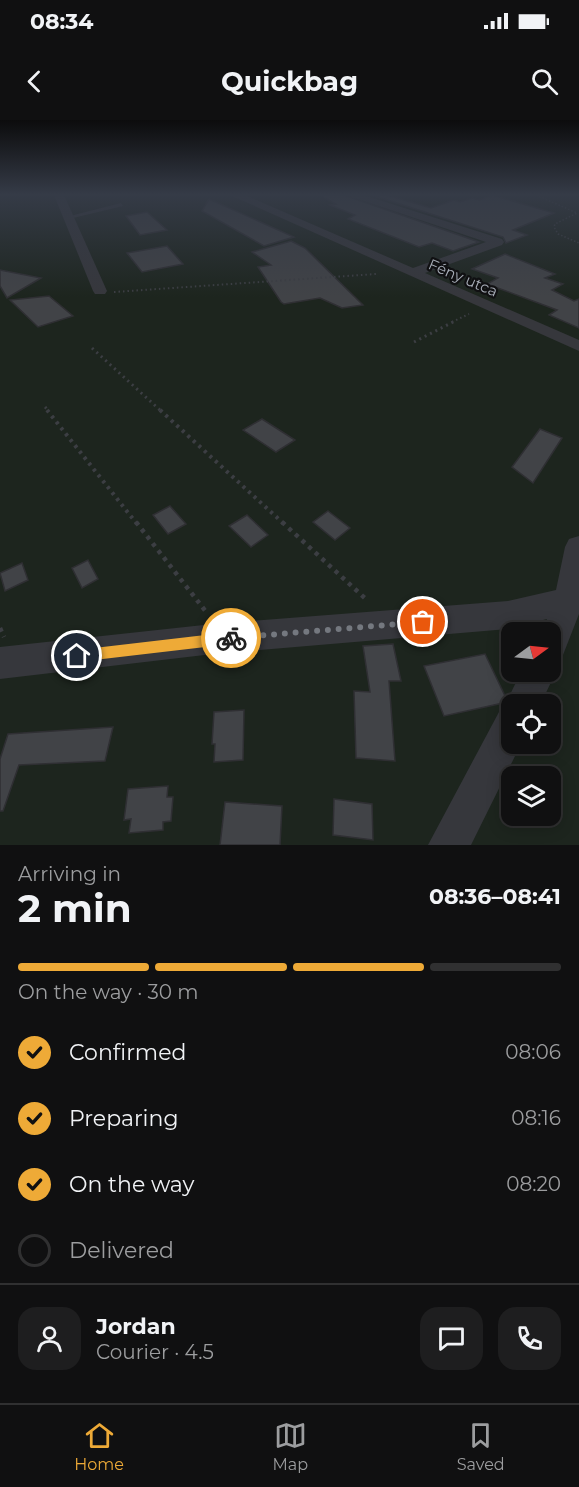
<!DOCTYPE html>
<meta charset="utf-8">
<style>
:root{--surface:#101011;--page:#1e1e1f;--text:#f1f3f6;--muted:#9c9d9f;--line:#303031;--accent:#eeaa37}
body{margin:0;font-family:Montserrat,sans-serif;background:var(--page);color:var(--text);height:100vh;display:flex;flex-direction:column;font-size:22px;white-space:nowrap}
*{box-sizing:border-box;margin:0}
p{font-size:20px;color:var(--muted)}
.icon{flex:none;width:33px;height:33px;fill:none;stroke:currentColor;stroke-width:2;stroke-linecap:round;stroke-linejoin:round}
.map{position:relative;height:725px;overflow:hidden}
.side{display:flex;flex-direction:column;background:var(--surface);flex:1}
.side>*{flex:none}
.needle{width:39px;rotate:75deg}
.buttons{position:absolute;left:501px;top:502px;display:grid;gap:12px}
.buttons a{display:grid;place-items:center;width:60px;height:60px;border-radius:12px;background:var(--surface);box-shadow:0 3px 15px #0003,0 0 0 2px var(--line);font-size:30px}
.pin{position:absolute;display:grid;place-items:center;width:51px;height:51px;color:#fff;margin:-26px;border:3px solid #fff;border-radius:50%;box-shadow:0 2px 6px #0007}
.courier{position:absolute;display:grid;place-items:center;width:60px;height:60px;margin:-30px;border:4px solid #eeaa37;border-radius:50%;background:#fff;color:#222;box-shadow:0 2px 8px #0007}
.headline em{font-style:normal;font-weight:700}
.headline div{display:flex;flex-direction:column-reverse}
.headline{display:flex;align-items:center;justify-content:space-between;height:102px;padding:0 18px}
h1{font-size:39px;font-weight:700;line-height:45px}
.bar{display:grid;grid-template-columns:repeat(4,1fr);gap:9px 6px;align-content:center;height:72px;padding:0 18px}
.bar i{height:8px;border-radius:4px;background:var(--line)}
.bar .selected{background:var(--accent)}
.bar p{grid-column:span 4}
.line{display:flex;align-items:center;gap:15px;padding:0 18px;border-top:2px solid var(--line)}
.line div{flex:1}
.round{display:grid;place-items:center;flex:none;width:63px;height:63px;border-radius:18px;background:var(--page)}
ol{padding:0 18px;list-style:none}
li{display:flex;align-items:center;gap:18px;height:66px}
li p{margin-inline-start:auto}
li .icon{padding:6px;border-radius:50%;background:var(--accent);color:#111;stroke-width:4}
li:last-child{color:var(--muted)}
li i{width:33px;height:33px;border:3px solid var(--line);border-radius:50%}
.status{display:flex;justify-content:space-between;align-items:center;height:42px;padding:0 30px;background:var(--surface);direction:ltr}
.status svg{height:16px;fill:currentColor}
header{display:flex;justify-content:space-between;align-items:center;height:78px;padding:0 18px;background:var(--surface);font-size:27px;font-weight:700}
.tab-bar{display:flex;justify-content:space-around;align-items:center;height:84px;border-top:2px solid var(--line);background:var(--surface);font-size:16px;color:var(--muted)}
.tab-bar a{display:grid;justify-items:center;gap:3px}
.tab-bar .selected{color:var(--accent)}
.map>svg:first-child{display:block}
.green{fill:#1d251e;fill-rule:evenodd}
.building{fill:#414347;stroke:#2f2f33;stroke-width:1.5}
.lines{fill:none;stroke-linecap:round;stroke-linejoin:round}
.path-far4{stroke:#3c3e43;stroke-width:1.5;stroke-dasharray:1.5 2;stroke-linecap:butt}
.path-far3{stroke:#3c3e43;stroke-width:2;stroke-dasharray:1.5 3;stroke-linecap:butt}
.path-far2{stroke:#3c3e43;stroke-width:3;stroke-dasharray:2 4;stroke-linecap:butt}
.path-far1{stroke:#3c3e43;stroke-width:4;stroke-dasharray:3 4.5;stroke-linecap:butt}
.path{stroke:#3c3e43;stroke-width:4.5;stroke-dasharray:4 5;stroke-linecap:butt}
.lane{fill:#36373c;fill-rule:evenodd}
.street{fill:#36373c;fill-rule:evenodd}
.route{fill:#eeaa37}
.done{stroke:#74787f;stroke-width:6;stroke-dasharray:0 10.8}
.labels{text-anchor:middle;stroke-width:4.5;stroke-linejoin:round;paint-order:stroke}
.far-street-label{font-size:15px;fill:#a7adb7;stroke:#101012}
</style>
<div class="status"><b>08:34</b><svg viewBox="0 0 49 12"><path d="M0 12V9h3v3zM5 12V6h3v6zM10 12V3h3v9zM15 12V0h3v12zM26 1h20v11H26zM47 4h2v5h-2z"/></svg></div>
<header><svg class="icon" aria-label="back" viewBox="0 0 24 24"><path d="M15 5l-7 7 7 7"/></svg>Quickbag<svg class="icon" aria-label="search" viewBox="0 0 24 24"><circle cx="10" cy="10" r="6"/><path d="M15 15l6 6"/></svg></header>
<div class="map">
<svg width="579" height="725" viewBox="0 0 579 725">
<rect width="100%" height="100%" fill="#151517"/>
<path class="green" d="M 0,75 L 579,75 L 579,725 L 0,725 ZM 512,513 L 550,513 L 550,552 L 512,552 ZM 512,585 L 550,585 L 550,624 L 512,624 ZM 512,657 L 550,657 L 550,696 L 512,696 Z"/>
<g class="building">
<polygon points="320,75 344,75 479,122 453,131 432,123 419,127 348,99 355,95 330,85 336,84"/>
<polygon points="372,75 387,75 431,88 454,80 460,82 472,78 479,80 492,75 554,93 513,110 527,115 506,123 503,117"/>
<polygon points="209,79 294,117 264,126 202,91"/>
<polygon points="147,92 167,110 140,115 126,96"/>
<polygon points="291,121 305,128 363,185 342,188 320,178 284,184 281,182 258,147 271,145 252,132"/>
<polygon points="167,126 183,144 142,152 127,133"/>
<polygon points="505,134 555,154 545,158 563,164 552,170 574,181 579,179 579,208 549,195 557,190 487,164 498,158 472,149"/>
<polygon points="0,150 41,158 7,178 0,166"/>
<polygon points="49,176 73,196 38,207 10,180"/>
<polygon points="262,299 295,320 276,332 243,310"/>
<polygon points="540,309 562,318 533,363 512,347"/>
<polygon points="170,386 186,404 168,414 153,395"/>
<polygon points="328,391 350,408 335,420 313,402"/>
<polygon points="247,395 268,415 251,427 229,406"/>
<polygon points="88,440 98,459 82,468 72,448"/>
<polygon points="22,443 28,460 5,471 0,453"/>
<polygon points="393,524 401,561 389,561 395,641 356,638 354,571 370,572 363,526"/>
<polygon points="485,534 506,578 503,583 444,596 424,546"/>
<polygon points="244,590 243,640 214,642 215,624 212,624 214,592"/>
<polygon points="113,607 105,641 19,645 3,691 0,691 0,639 8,614"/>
<polygon points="168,666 167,677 173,677 171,701 163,702 163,710 129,713 131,699 124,700 128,669"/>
<polygon points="334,679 372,684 373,720 333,715"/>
<polygon points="225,682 282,686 280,725 220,725"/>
</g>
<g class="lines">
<polyline class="path-far4" points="536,75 577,93 555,104 554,107 558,114 579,123"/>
<g class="path-far3">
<polyline points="114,172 376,154"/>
<polyline points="452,202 469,194"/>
</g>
<g class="path-far2">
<polyline points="414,222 455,201"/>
<polyline points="92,228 161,291"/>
<polyline points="45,287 49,291"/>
</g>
<g class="path-far1">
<polyline points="47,290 137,404"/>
<polyline points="160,290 284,404"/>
</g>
<g class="path">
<polyline points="136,402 207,493"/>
<polyline points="282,402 368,481"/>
<polyline points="0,508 4,517"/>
</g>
<polygon class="lane" points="121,83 123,86 69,99 66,97"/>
<g class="street">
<polygon points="54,75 64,75 107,171 105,174 95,174 93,171"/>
<polygon points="230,75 245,75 413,148 486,122 346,75 363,75 502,119 504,122 502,125 425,153 579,220 579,231"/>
<polygon points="579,416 579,494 561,540 552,544 556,552 540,585 512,585 512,624 521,624 471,725 428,725 499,592 506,589 505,585 521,552 550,552 550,513 541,513 547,499 508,509 213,534 0,559 0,527 213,504 508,481 556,470 565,427 569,419"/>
</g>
</g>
<linearGradient id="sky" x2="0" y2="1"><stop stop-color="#0c0c0d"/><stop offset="0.42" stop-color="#353b47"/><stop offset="1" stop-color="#353b47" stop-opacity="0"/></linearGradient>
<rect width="579" height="177" fill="url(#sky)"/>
<polygon class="route" points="231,512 236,514 238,518 236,522 231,524 77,542 73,541 71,536 73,532 77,530"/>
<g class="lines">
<polyline class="done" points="231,518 423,502"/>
</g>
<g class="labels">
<g class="far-street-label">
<text transform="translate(463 158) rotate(23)" y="5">Fény utca</text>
</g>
</g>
</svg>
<div class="buttons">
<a><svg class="needle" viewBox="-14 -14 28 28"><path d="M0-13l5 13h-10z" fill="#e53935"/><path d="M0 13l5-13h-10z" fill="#9c9d9f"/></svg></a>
<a><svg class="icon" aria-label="locate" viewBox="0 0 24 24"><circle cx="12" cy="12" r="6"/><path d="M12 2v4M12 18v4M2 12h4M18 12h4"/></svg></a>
<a><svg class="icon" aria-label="layers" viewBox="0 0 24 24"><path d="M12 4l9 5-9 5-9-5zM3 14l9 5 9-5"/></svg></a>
</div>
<div class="pin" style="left:423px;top:502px;background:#ea580c"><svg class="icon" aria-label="bag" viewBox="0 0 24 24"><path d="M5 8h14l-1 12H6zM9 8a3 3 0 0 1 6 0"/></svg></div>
<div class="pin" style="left:77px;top:536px;background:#1f2937"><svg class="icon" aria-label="home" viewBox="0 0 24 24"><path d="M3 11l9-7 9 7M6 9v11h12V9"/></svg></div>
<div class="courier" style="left:231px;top:518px"><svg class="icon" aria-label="bike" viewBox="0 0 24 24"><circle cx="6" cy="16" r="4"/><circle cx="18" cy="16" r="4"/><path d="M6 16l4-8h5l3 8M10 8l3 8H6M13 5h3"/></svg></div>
</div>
<section class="side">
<div class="headline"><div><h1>2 min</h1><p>Arriving in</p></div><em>08:36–08:41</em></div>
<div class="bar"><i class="selected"></i><i class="selected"></i><i class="selected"></i><i></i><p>On the way · 30 m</p></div>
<ol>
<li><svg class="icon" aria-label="check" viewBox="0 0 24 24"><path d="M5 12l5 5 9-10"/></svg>Confirmed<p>08:06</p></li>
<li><svg class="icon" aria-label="check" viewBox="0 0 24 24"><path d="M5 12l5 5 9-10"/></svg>Preparing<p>08:16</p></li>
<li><svg class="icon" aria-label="check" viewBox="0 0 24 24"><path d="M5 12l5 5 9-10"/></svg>On the way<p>08:20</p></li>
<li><i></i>Delivered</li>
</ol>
<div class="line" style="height:108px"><a class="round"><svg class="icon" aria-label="person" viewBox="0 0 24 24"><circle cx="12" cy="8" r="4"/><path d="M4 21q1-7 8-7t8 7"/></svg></a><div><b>Jordan</b><p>Courier · 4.5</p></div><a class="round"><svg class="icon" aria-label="chat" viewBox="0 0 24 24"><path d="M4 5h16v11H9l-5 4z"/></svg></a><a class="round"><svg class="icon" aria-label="phone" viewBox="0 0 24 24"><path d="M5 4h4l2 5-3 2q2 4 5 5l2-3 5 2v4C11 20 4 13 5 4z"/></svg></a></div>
</section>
<nav class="tab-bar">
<a class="selected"><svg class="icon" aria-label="home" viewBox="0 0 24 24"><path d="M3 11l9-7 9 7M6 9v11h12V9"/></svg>Home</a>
<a><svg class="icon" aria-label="map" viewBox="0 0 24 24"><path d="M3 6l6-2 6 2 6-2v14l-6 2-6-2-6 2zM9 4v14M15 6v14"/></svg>Map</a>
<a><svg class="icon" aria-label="saved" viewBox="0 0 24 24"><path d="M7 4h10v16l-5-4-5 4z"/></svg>Saved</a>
</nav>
